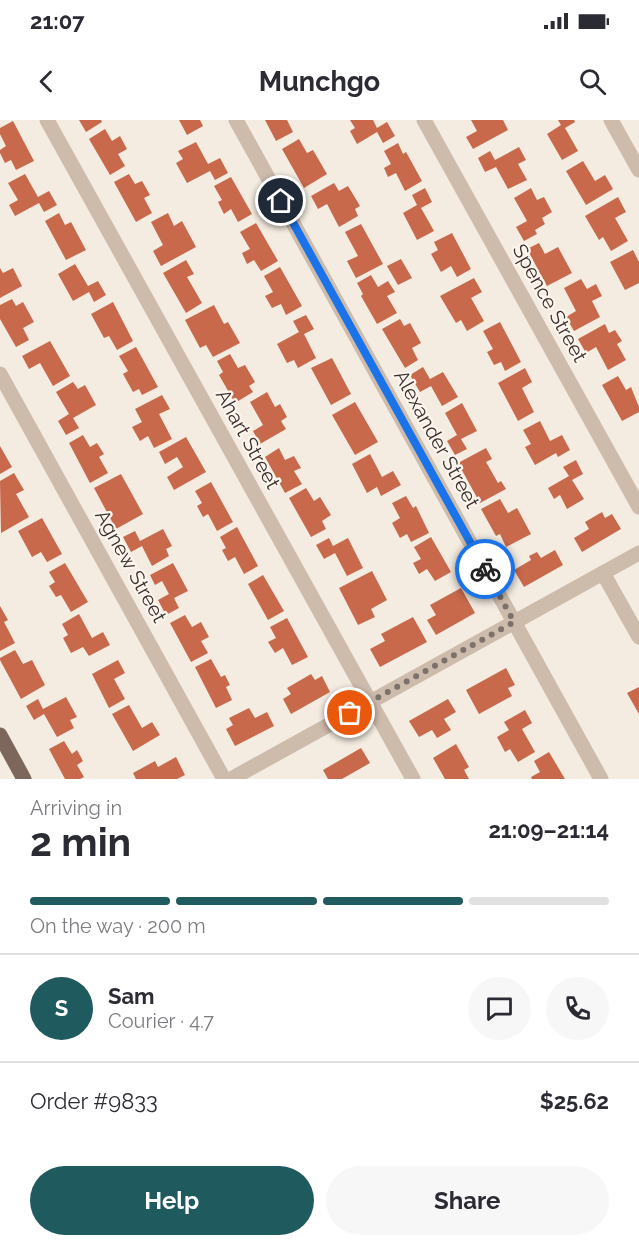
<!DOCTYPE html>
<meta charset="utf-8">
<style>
:root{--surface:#fff;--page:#f7f7f7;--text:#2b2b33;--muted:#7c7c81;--line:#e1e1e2;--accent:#1f5a5e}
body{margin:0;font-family:Raleway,sans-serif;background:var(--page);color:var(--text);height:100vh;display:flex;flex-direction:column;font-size:22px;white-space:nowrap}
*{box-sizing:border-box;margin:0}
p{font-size:20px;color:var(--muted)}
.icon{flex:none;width:33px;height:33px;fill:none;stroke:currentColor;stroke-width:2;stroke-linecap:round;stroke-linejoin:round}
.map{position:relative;height:659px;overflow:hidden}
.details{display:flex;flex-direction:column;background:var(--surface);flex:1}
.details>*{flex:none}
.pin{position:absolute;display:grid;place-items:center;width:51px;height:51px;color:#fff;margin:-26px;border:3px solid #fff;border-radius:50%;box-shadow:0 2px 6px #0007}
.courier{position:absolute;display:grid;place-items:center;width:60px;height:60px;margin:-30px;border:4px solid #1a73e8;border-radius:50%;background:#fff;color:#222;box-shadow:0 2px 8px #0007}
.summary em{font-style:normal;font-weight:700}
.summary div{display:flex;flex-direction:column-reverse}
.summary{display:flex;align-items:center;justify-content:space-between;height:102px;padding:0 30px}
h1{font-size:39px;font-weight:700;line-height:45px}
.bar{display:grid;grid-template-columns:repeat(4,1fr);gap:9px 6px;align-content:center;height:72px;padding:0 30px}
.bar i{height:8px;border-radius:4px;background:var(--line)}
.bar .selected{background:var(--accent)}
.bar p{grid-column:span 4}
.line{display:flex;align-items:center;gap:15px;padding:0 30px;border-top:2px solid var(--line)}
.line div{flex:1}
.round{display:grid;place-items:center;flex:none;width:63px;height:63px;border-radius:32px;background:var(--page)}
.action{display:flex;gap:12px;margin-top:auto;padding:12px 30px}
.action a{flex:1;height:69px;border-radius:36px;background:var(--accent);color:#fff;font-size:24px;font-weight:700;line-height:69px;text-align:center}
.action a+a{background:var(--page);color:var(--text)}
.status{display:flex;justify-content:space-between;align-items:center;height:42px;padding:0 30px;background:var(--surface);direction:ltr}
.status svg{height:16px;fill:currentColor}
header{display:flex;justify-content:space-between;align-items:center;height:78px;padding:0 30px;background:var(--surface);font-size:27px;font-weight:700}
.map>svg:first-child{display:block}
.building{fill:#c8694b}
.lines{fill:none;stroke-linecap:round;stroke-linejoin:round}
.minor{stroke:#cdbbac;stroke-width:15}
.major{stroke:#7d675c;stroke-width:15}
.done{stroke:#7c716b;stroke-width:6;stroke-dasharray:0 10.8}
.route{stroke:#1a73e8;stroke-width:8}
.labels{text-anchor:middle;stroke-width:4.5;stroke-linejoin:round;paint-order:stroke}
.street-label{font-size:20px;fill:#3b302b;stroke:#fbf5ee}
</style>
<div class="status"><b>21:07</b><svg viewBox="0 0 49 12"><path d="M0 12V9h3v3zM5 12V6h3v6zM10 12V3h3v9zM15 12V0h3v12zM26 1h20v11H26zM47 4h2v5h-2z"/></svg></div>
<header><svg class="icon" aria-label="back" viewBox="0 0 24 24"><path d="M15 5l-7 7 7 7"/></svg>Munchgo<svg class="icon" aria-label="search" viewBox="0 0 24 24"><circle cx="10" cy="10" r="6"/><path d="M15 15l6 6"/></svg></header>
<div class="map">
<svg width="639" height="659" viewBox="0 0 639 659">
<rect width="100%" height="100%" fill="#f4ebe1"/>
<g class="building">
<polygon points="79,0 101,0 102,2 86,12"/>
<polygon points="179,0 200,0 203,6 187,15"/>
<polygon points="265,0 287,0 293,12 276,21"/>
<polygon points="350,0 373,0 377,8 387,2 395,16 383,23 377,12 357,24 350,11 355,8"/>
<polygon points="471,0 503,0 508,10 473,29 466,17 477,11"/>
<polygon points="558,0 574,0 575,2 565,8 578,31 562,40 547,14 561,5"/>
<polygon points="13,1 34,41 16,50 11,40 5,43 0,33 0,30 6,26 0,14 0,8"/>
<polygon points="105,9 112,21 120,16 127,29 118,34 125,46 110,55 89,19"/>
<polygon points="299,19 307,33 313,30 327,54 304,68 282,29"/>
<polygon points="196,22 208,44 220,38 228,53 215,60 210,51 187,63 176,43 183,39 178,31"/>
<polygon points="398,23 403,34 406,32 422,61 405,71 396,53 388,57 384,48 391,44 384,31"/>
<polygon points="519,27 526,40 518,44 527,60 508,69 496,47 485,52 478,38 490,31 495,40"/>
<polygon points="583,41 595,61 605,55 613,69 586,85 566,51"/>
<polygon points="25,54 38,77 49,71 57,85 44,92 39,83 15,96 9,85 18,80 8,63"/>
<polygon points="129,54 135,64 142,61 150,75 144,78 152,93 136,102 114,62"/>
<polygon points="231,57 252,94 238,102 231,89 224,94 218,82 222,80 214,66"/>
<polygon points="334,63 339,71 348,66 360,86 355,89 358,96 339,107 327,84 318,89 311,76"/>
<polygon points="425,68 432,82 421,88 434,111 417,120 403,93 417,85 412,75"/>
<polygon points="531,68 537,80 544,77 552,92 542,98 545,104 535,110 537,114 524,121 516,107 527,101 514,78"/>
<polygon points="618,77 626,92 615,98 628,121 611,131 603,117 599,120 585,96"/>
<polygon points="59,93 65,105 71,102 86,130 66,140 45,101"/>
<polygon points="168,93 174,106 182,101 196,127 161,146 153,131 163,125 151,102"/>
<polygon points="256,103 278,141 261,151 254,140 247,144 242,133 250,129 240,112"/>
<polygon points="361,104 383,144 356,158 347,141 358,136 345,112"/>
<polygon points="452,113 471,149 457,157 451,146 441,152 431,134 438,130 434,122"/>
<polygon points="539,123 545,134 558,127 572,153 547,166 527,129"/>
<polygon points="633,130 639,142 639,163 625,170 610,142"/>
<polygon points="401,139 412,158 398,165 387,146"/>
<polygon points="186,140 194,154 187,157 202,183 186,193 163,153"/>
<polygon points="75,144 88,166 98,161 106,175 94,182 89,172 73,181 58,154"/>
<polygon points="280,147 302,186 286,195 281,184 272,188 265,176 273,172 264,156"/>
<polygon points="0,148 3,153 13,148 22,166 0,178"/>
<polygon points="371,155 378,167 388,161 395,172 387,176 397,193 377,204 361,176 363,174 357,163"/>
<polygon points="474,158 482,172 471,178 484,201 467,211 461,200 456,203 440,176"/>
<polygon points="581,159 587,169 596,164 602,176 592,181 600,197 574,211 566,197 576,191 564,168"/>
<polygon points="12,179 16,186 23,182 34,202 23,208 29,220 16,227 0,199 0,185"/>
<polygon points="113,182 133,221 117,230 109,216 104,218 91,194"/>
<polygon points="214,185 224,204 228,202 240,223 213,237 206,225 200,228 185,200"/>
<polygon points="306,195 314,209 304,214 316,238 298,248 294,240 287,243 277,224 299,212 293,201"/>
<polygon points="400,199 404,206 410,203 421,223 412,228 418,240 405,248 382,209"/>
<polygon points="500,202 521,242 505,251 501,242 494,245 487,232 493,229 483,211"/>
<polygon points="605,204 609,213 615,210 622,221 617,224 626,240 608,250 596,227 586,233 578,219"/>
<polygon points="50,221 70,256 53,266 40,243 29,249 22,236"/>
<polygon points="136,227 158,267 142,275 139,269 133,272 123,254 128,251 119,236"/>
<polygon points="230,234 238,248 245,245 255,262 249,266 253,272 235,283 219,255 223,252 217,241"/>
<polygon points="332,238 351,274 331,285 311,248"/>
<polygon points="423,247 430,259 443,252 458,277 442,286 431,266 420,272 410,255"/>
<polygon points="525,248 532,262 522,268 534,292 518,301 498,263"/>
<polygon points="618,256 626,270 631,267 639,287 639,292 622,301 602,265"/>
<polygon points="73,262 78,269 85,265 96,285 73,298 79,308 66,315 58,301 69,294 56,272"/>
<polygon points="267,272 275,287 280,284 287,297 281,301 286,309 260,324 253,311 263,305 250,282"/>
<polygon points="162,275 170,289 159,294 172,319 154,328 148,316 140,321 132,307 142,302 135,289"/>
<polygon points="355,282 378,322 355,335 332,295"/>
<polygon points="462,283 477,311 461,319 467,329 455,335 447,321 457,315 445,293"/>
<polygon points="540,301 550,321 562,315 570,330 558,337 556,333 535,345 525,327 531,324 523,310"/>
<polygon points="83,315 90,327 97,323 104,334 99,337 108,353 90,363 69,323"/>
<polygon points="186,317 206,352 174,370 167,357 183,347 177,337 165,344 159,332"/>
<polygon points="0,326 12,347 0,354"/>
<polygon points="279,328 285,340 294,336 301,348 294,351 302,364 285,373 265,337"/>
<polygon points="486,328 492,339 486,342 498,363 501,361 506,369 480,383 458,343"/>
<polygon points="370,334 382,357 393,351 401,365 381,376 377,367 367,373 352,344"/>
<polygon points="576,340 583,354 572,360 584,379 567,389 560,375 554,379 548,368 569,356 563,347"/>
<polygon points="14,353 24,370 16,374 29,397 1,413 0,361"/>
<polygon points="121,354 143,394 116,409 94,368"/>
<polygon points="211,362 233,402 217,411 208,394 203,397 197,386 202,383 195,371"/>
<polygon points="306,368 314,381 320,377 331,395 322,401 326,409 311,417 289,378"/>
<polygon points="406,376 413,388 416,386 429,413 411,422 407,414 400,418 392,403 400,398 392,383"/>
<polygon points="500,379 508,393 517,388 531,414 506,427 500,414 496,416 481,389"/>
<polygon points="602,392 605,398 612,394 621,409 582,432 574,418 589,409 585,402"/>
<polygon points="42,398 62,434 47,442 41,432 32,437 18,411"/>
<polygon points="237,407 258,446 244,454 235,437 228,441 222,430 226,428 220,417"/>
<polygon points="163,409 172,426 166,429 169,436 152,446 142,426 131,432 123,417 135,411 140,421"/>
<polygon points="431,417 451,452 435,461 427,449 419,454 413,443 421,439 414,427"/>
<polygon points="329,418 333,426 348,418 363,448 347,456 335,433 324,439 316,425"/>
<polygon points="555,430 563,445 524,467 514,450 531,440 529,436 537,432 541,438"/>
<polygon points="65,443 88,482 71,492 61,475 56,477 49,466 55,462 49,452"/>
<polygon points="173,443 188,471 174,478 179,488 166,495 158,480 169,474 162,461 155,465 150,455"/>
<polygon points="372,451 387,480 371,489 375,497 358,505 339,468"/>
<polygon points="263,455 284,491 268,500 248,464"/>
<polygon points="461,468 475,493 436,515 427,500 436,495 430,485"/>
<polygon points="0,486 8,500 4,502 15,523 0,531"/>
<polygon points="79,494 92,518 103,512 110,525 89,536 83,527 71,533 63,518 68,515 62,504"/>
<polygon points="185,495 192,507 201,502 209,517 201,521 208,533 191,542 170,503"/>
<polygon points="413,497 427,522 380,547 370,529 385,521 381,514"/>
<polygon points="287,498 308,537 292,545 283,528 275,533 268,522 276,518 270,507"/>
<polygon points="15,530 23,544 32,540 45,565 21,579 0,540 0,538"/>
<polygon points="211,539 221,557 225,555 230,565 226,567 232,580 216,588 195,547"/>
<polygon points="118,540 125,553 114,559 125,579 109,588 92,554"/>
<polygon points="506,548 515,565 508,568 512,576 479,594 466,570"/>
<polygon points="311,554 315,560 322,556 330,572 291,594 283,579 291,574 287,568"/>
<polygon points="639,567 639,594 627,573"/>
<polygon points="66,577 77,597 70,600 74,608 57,617 44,594 34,600 26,586 38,579 43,589"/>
<polygon points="448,579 456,592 444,599 451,610 437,618 432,610 419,617 409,601"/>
<polygon points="129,585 142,608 152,602 160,615 133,631 112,594"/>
<polygon points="249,588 255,598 267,592 274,606 235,626 226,609 233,605 229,598"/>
<polygon points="525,590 532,603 522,609 535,632 518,642 510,629 505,632 497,617 509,610 504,602"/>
<polygon points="64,621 72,634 77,630 83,641 77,645 84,657 80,659 65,659 49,629"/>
<polygon points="456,624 469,647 464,650 469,659 445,659 433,638"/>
<polygon points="361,628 370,643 342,659 328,659 323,650"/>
<polygon points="549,632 565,659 532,659 531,657 540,652 534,641"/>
<polygon points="176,637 185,655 177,659 136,659 133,653 155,641 158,647"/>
</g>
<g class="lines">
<g class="minor">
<polyline points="47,0 413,659"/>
<polyline points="236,0 601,659"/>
<polyline points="424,0 639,387"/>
<polyline points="611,0 639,50"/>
<polyline points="0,254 224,659"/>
<polyline points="603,453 639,517"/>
<polyline points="231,659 639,433"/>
</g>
<polyline class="major" points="0,615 24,659"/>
</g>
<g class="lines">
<polyline class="done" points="350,593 514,502 485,449"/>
<polyline class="route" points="281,81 485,449"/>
</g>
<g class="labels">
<g class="street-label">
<text transform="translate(550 183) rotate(61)" y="7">Spence Street</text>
<text transform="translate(248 319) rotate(61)" y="7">Ahart Street</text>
<text transform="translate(437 319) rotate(61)" y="7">Alexander Street</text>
<text transform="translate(131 446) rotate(61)" y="7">Agnew Street</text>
</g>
</g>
</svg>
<div class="pin" style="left:350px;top:593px;background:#ea580c"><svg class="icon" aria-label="bag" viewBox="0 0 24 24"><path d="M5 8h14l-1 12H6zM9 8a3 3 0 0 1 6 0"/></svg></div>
<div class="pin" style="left:281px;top:81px;background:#1f2937"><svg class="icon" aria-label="home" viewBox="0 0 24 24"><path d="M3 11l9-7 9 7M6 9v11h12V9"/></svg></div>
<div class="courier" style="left:485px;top:449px"><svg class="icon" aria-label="bike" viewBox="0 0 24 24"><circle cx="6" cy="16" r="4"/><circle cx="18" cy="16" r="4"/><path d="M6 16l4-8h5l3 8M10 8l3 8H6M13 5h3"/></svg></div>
</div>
<section class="details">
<div class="summary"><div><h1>2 min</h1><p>Arriving in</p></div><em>21:09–21:14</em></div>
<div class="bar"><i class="selected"></i><i class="selected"></i><i class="selected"></i><i></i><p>On the way · 200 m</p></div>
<div class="line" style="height:108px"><b class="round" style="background:var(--accent);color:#fff">S</b><div><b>Sam</b><p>Courier · 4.7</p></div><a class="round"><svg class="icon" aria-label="chat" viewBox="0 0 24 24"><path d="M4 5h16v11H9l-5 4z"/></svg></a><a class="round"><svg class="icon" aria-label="phone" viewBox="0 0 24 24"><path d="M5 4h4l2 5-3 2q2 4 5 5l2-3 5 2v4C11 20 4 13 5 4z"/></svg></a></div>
<div class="line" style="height:78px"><div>Order #9833</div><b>$25.62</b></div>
<div class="action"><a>Help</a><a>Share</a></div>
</section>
